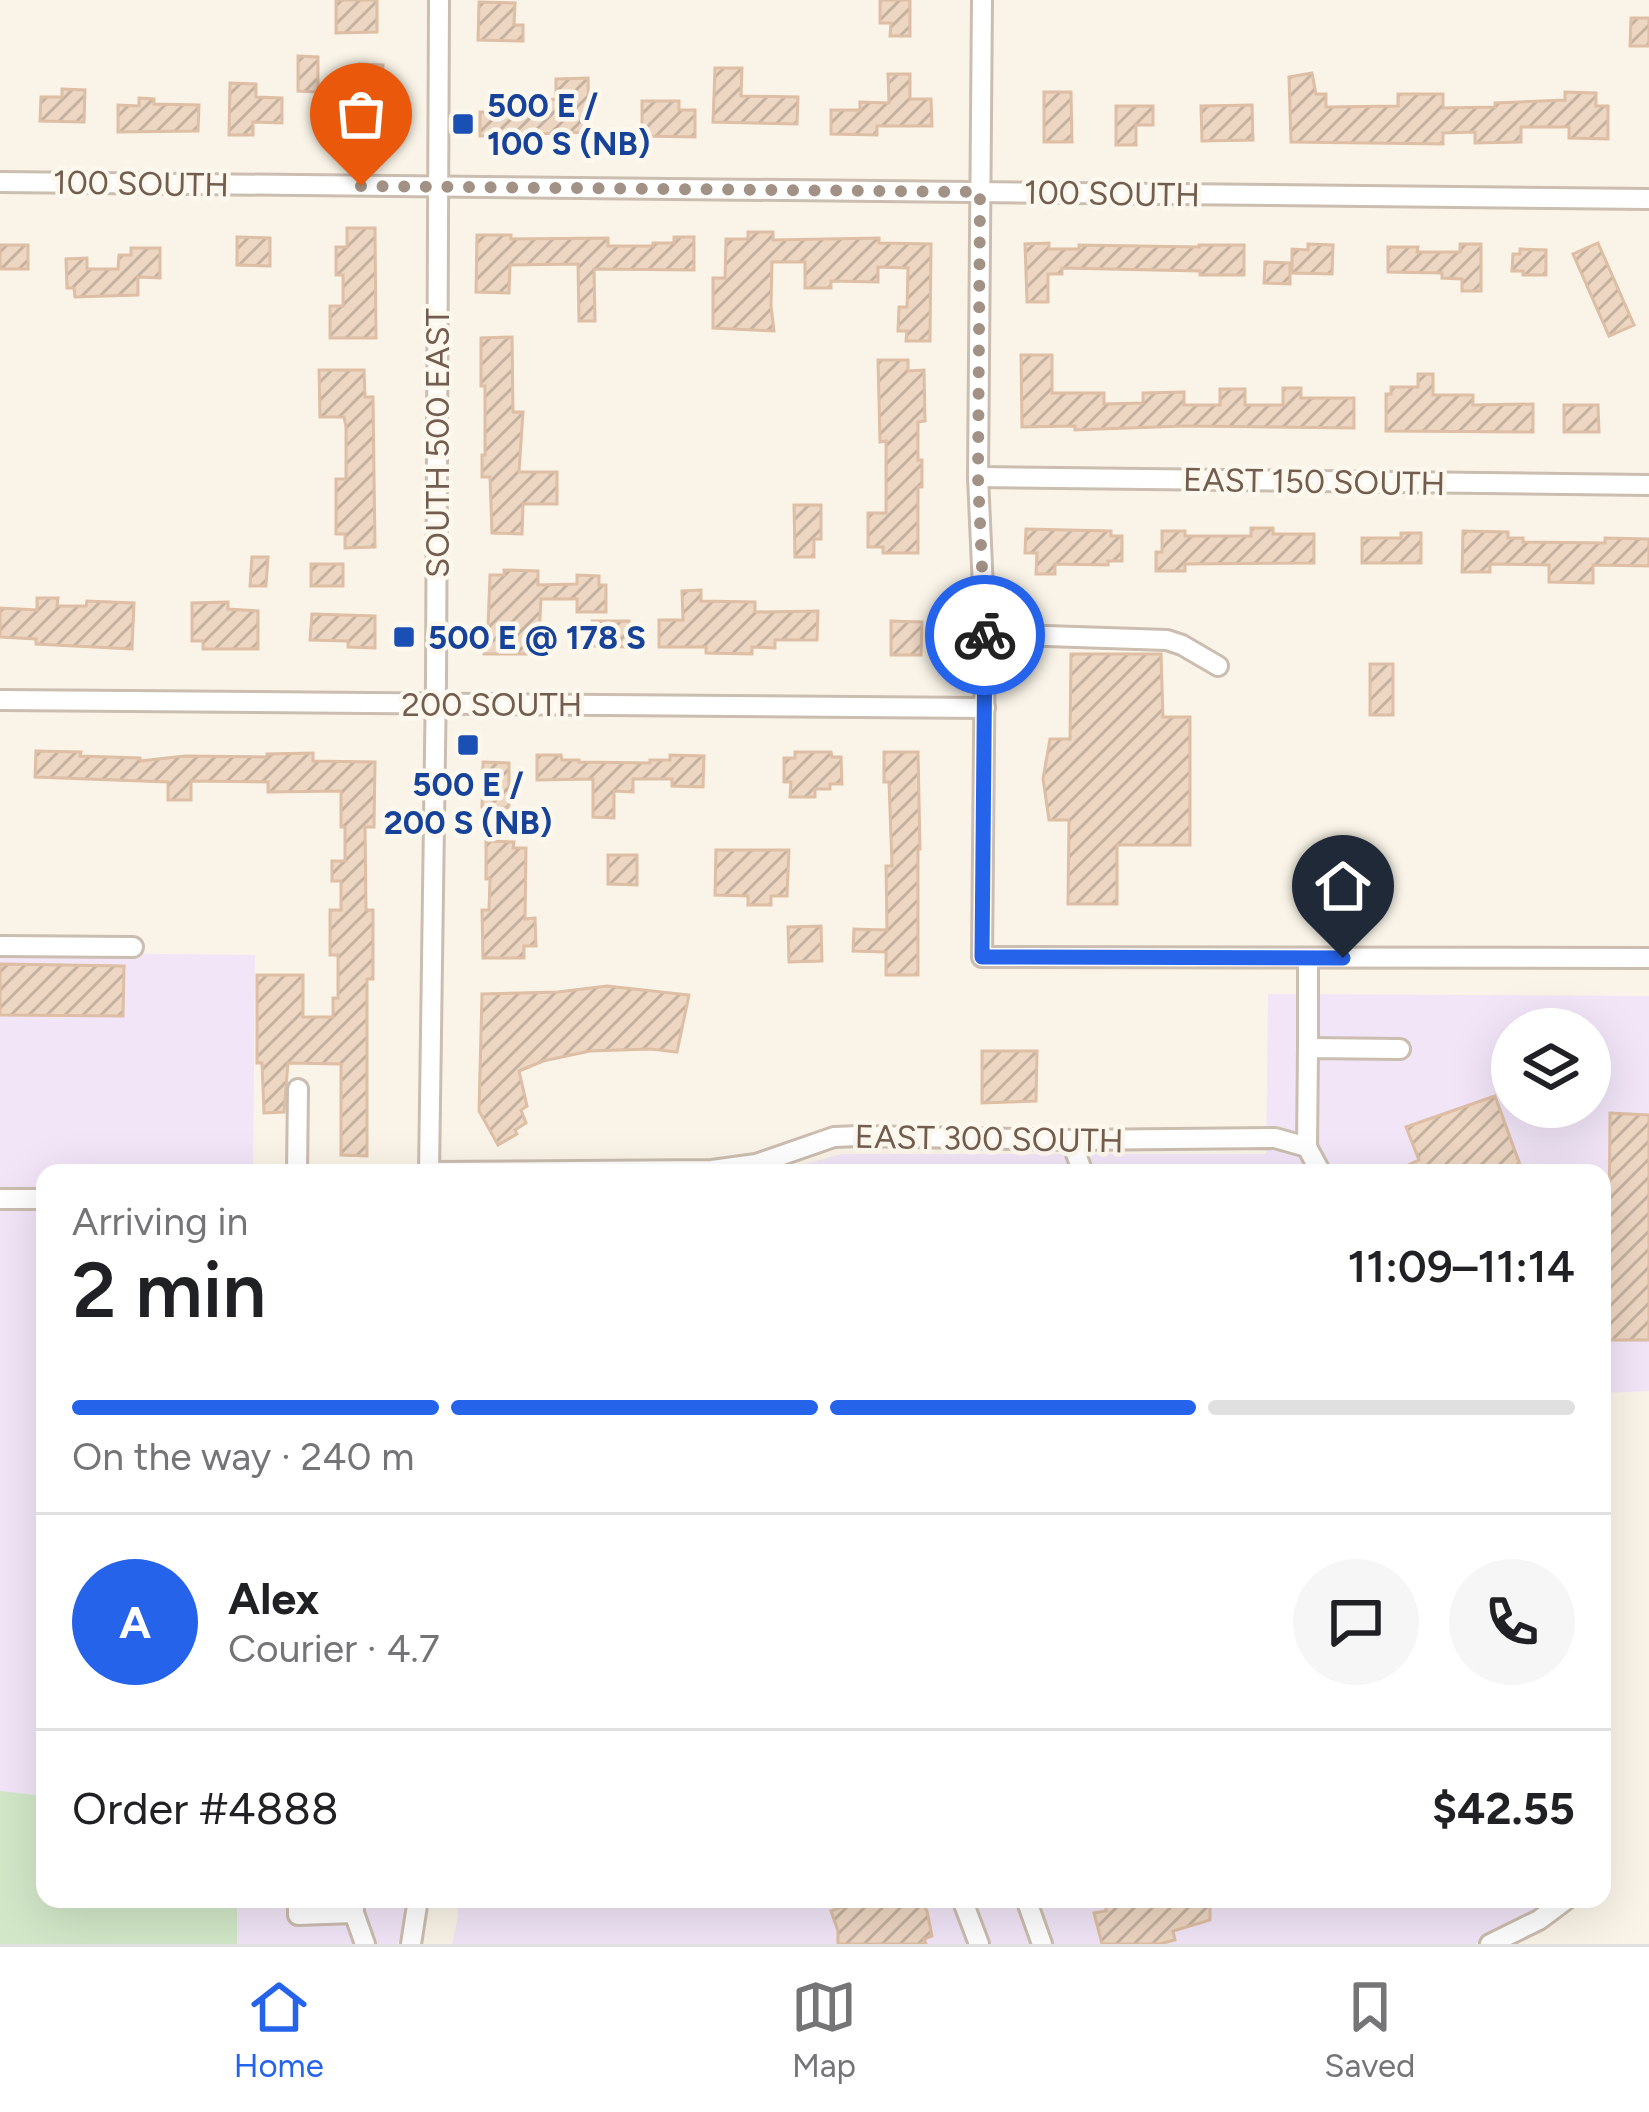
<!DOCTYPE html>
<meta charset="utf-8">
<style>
:root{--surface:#fff;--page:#f6f6f6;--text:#202124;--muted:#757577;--line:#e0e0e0;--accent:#2563eb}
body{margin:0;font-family:Figtree,sans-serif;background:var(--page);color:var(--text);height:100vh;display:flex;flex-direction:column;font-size:45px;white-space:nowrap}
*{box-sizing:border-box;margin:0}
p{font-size:39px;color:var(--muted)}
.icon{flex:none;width:66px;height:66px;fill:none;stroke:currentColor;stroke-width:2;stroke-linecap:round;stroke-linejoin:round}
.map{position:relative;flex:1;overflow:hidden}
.drawer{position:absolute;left:36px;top:1164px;width:1575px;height:744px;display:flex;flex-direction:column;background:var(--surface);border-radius:24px;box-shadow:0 12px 48px #0002}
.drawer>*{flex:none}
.buttons{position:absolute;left:1491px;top:1008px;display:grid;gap:24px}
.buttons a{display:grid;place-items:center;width:120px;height:120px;border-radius:50%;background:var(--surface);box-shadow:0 12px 48px #0002;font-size:60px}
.pin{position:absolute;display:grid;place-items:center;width:102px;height:102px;color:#fff;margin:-123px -51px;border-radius:50% 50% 50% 0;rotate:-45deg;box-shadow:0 0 12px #0007}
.pin .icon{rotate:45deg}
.courier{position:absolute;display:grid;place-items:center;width:120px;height:120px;margin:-60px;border:9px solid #2563eb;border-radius:50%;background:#fff;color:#222;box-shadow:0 3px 15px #0007}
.headline em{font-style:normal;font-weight:600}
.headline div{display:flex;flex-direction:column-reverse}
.headline{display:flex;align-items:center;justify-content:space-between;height:204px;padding:0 36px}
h1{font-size:78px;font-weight:600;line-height:90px}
.bar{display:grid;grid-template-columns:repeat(4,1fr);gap:18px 12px;align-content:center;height:144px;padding:0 36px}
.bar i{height:15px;border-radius:9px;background:var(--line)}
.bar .on{background:var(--accent)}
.bar p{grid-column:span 4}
.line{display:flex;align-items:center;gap:30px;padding:0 36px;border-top:3px solid var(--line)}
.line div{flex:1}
.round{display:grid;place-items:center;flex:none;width:126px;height:126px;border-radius:63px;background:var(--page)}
.tabs{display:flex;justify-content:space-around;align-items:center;height:168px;border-top:3px solid var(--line);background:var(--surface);font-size:33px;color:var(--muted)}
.tabs a{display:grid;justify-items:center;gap:6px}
.tabs .on{color:var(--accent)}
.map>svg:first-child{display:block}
.education{fill:#f1e5f7;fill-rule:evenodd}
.park{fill:#d2e7c8}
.building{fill:url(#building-hatch);stroke:#debea4;stroke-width:3}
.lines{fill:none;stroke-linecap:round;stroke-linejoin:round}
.minor-casing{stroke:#cbbdaf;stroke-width:24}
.minor{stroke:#fff;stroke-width:18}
.done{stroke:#a29285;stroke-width:12;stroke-dasharray:0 21.6}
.route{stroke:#2563eb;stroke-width:15}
.transit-dot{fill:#1a4fb4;stroke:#fdf8ee;stroke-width:4.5}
.labels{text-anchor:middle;stroke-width:9;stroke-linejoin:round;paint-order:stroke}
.transit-label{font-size:33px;font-weight:bold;fill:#164399;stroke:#fdf8ee;text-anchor:start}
.street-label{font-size:33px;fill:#725d4f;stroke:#fdf8ee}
</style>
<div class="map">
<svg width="1649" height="1944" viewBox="0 0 1649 1944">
<defs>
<pattern id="building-hatch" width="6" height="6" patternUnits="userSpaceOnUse" patternTransform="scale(3)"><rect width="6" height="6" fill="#edd6c2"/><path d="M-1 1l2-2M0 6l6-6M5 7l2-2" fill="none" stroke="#c4b1a0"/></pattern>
</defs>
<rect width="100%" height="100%" fill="#faf4e8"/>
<g class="education">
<polygon points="0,952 255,955 253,1173 45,1173 45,1899 404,1899 404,1932 397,1944 0,1944"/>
<path d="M 1268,994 L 1649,996 L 1649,1391 L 1602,1393 L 1602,1173 L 772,1173 L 842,1154 L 1266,1154 ZM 1512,1029 L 1590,1029 L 1590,1107 L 1512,1107 Z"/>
<polygon points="458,1899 1563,1899 1475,1944 452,1944 458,1917"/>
</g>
<polygon class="park" points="0,1791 45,1796 45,1899 237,1899 237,1944 0,1944"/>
<g class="building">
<polygon points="336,0 377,0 377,32 336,33"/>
<polygon points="880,0 910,0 910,36 890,36 891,23 880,23"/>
<polygon points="479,2 515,3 514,25 523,25 523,41 478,40"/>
<polygon points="1631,18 1649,18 1649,46 1630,46"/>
<polygon points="298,56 318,57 318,92 298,91"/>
<polygon points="359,64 383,65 382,104 387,104 386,137 342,136 342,111 354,111 354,103 357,103"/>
<polygon points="715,68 742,68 741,96 798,97 797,124 713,122"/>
<polygon points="1312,73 1316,94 1326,94 1326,107 1398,106 1398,94 1443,94 1443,108 1495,107 1495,103 1565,100 1565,92 1596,93 1596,106 1608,106 1608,139 1569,138 1569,127 1521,127 1521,142 1475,143 1475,132 1443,133 1443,144 1291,142 1289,77"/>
<polygon points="888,74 910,74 910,99 931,99 932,126 877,126 877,135 831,134 831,110 860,110 860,102 889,103"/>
<polygon points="588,78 589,132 480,136 480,112 542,113 542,100 556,99 556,79"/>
<polygon points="230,83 256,84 256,97 282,98 282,123 253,122 253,135 229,135"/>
<polygon points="62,89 85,90 84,122 40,121 41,97 62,97"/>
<polygon points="1044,92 1071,92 1072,142 1044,142"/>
<polygon points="139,98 154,99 154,104 199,105 198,131 118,132 118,105 139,106"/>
<polygon points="642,101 679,101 679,110 695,110 695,137 642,136"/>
<polygon points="1252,105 1253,140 1202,141 1201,106"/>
<polygon points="1116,106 1153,106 1153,125 1136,125 1136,145 1116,145"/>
<polygon points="347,228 375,228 376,338 330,338 330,306 343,306 343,275 336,275 336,247 347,247"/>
<polygon points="748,232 773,232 773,240 879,238 879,243 931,244 930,341 906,341 907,331 898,331 899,307 907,307 908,268 878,267 878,282 831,281 831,288 805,288 805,262 772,262 771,306 774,331 713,328 713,278 725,278 726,239 748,239"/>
<polygon points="477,235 511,235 511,239 608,238 608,246 653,246 653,243 674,243 674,237 694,237 694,270 594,269 595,321 579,321 578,264 510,265 509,293 476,292"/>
<polygon points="237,237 270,238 270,266 237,265"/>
<polygon points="1049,243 1049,249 1079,249 1079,245 1199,247 1199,245 1244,245 1244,275 1200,275 1200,271 1062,268 1062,274 1048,274 1048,302 1027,302 1025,244"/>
<polygon points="1598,243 1634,325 1609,336 1573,254"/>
<polygon points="1308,244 1333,245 1332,274 1292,273 1292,249 1308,250"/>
<polygon points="1460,244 1481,244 1481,291 1462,291 1462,279 1442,278 1442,273 1388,272 1388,247 1418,247 1417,252 1460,252"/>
<rect x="0" y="245" width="28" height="24"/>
<polygon points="131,248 160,248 160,278 138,277 138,295 75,297 74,288 67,288 66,259 87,258 87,269 118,269 119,255 131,255"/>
<polygon points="1520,249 1546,250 1546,275 1523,275 1523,271 1512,271 1513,254 1520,254"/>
<polygon points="1265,262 1290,263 1290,284 1264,283"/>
<polygon points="512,337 513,412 523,412 519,472 557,472 557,504 523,504 522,534 492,533 490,477 482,477 482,455 485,455 485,386 481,386 481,338"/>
<polygon points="1021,355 1052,355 1052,393 1104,393 1104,404 1143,403 1143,393 1184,392 1184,405 1220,405 1220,389 1245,389 1245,405 1283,405 1283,388 1301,388 1301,398 1354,398 1354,428 1184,426 1075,430 1075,426 1022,427"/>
<polygon points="878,360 908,360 908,371 924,370 925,421 918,422 918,460 922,460 922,487 918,487 918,553 883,553 883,547 868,547 868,513 886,513 886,441 880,442"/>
<polygon points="319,370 364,370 365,397 373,397 375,547 345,548 345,534 336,534 336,479 346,479 346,427 344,417 320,417"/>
<polygon points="1418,374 1433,374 1433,395 1473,395 1473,405 1533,404 1533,432 1386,431 1386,394 1391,394 1391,387 1418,387"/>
<polygon points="1564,405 1598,405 1599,432 1564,432"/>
<polygon points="794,505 821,505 821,539 814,539 814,557 795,557"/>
<polygon points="1251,528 1273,528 1273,534 1314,534 1314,563 1185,564 1185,571 1156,571 1156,552 1162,552 1162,531 1185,531 1185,536 1251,536"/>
<polygon points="1026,529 1111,531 1111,536 1122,536 1122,561 1108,561 1108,565 1055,564 1055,574 1036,574 1037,553 1025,553"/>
<polygon points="1463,531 1508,532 1508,538 1523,538 1523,542 1605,543 1605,538 1649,539 1649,566 1593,565 1593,583 1549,582 1549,565 1490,564 1490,572 1462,572"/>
<polygon points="1401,533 1421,533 1421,563 1362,563 1362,538 1401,538"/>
<polygon points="252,557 268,557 266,586 250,586"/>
<rect x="311" y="564" width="32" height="22"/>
<polygon points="504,570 538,571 538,585 577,584 577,575 599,576 599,585 606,585 606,612 577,612 577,599 541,599 538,654 484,654 484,627 488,627 490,575 504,575"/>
<polygon points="701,590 701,601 755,602 755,612 818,611 817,640 775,640 775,648 752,647 752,654 706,653 706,647 659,647 659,620 683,620 682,591"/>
<polygon points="37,598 58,598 57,606 86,606 87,601 134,603 132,649 36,644 36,639 0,637 0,608 37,610"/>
<polygon points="228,602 228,609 258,611 258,649 203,649 203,641 192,641 192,603"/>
<polygon points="312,614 375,616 375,648 348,647 348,641 310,640"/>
<polygon points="592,621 629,621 629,647 592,646"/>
<polygon points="891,621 922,622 921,655 891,655"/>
<polygon points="1071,654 1161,654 1163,717 1190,717 1190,845 1117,845 1117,904 1068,904 1069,820 1049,820 1043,779 1050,739 1070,739"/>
<rect x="1370" y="664" width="23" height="51"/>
<polygon points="36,751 81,752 80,756 140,758 140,761 185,756 267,757 267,754 313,753 313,761 375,762 374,827 365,827 366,910 373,910 373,979 367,979 367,1156 341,1155 341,1064 288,1063 284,1112 264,1113 262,1063 257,1063 257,975 303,975 303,1017 333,1017 333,998 338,998 338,955 330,955 330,910 341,910 341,881 332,881 332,861 345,861 345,827 341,827 341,791 268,792 268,782 191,781 191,800 168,800 168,782 35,777"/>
<polygon points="795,752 831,752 832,757 841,757 842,784 830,784 830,789 815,789 815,797 790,797 791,782 784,782 784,758 795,758"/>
<polygon points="884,752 918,752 920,849 918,849 918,975 886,975 886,952 853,951 854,929 887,930 886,866 892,866 889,782 884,782"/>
<polygon points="537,755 561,755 562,760 579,760 579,762 650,763 650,760 670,760 670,755 704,756 703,787 672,786 672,779 633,779 633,792 614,791 614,818 593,817 593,779 537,780"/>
<polygon points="483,762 509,763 509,808 482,807"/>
<polygon points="486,841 514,842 513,848 526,848 525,919 535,918 536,946 524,946 524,958 483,958 482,910 489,910 490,879 486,879"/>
<polygon points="716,850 789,850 787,896 771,896 771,905 748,905 748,896 715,895"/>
<polygon points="608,855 637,855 637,885 608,884"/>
<polygon points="821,926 822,961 789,962 788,927"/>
<polygon points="0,964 124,966 123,1016 0,1015"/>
<polygon points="607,986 689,995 677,1052 651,1049 590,1051 543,1061 519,1071 527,1106 521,1110 526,1123 515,1130 517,1134 498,1145 479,1111 482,994 558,992"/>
<polygon points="982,1051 1037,1051 1036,1101 982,1103"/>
<polygon points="1495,1096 1523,1173 1390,1173 1419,1160 1406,1127"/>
<polygon points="1610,1113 1649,1115 1649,1340 1602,1340 1602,1229 1609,1229"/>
<polygon points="845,1899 919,1899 927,1911 932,1936 924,1939 926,1944 838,1944 838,1931 831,1911 847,1905"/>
<polygon points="1106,1899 1210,1899 1210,1920 1173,1931 1175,1940 1159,1944 1102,1944 1094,1913 1106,1911"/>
</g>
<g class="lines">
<g class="minor-casing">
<g id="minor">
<polyline points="982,0 978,477 985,634 982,957 1649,958"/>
<polyline points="0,182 1649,199"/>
<polyline points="978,477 1649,485"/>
<polyline points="985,634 1167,640 1182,645 1218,666"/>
<polyline points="0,700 985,708"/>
<polyline points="0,946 133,947"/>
<polyline points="1308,958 1308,1048"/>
<polyline points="1071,1140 1083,1173"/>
<polyline points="1307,1147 1308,1048 1400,1049"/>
<polyline points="429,1172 712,1170 756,1164 834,1137 859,1136 1071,1140 1275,1138 1307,1147 1321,1173"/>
<polyline points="297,1173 298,1089"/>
<polyline points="429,1173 436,681 439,0"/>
<polyline points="0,1199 45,1199"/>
<polyline points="298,1899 298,1915 354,1913"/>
<polyline points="354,1899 354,1913 365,1944"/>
<polyline points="962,1899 979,1944"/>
<polyline points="1026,1899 1042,1944"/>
<polyline points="411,1944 418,1899"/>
<polyline points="1490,1944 1539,1920 1567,1899"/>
</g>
</g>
<use href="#minor" class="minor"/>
</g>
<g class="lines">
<polyline class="done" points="361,186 980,192 978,477 985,635"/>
<polyline class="route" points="985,635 982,957 1343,958"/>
</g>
<g class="transit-dot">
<rect x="451" y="112" width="24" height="24" rx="6"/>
<rect x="392" y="625" width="24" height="24" rx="6"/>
<rect x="456" y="733" width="24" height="24" rx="6"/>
</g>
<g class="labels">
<g class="transit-label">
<text x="487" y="117">500 E /<tspan x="487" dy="38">100 S (NB)</tspan></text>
<text x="428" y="649">500 E @ 178 S</text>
<text x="468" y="796" text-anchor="middle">500 E /<tspan x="468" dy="38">200 S (NB)</tspan></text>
</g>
<g class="street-label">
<text transform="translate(141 183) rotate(1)" y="12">100 SOUTH</text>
<text transform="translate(1112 193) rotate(1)" y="12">100 SOUTH</text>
<text transform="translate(437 443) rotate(-90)" y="12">SOUTH 500 EAST</text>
<text transform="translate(1314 481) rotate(1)" y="12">EAST 150 SOUTH</text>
<text x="492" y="716">200 SOUTH</text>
<text transform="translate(989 1138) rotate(1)" y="12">EAST 300 SOUTH</text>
</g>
</g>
</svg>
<div class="buttons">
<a><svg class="icon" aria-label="layers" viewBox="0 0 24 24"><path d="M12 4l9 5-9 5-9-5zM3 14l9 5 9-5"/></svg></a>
</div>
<div class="pin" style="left:361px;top:186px;background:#ea580c"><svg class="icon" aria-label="bag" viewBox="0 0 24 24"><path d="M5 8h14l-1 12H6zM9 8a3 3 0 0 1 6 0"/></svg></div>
<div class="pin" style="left:1343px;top:958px;background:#1f2937"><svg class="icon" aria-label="home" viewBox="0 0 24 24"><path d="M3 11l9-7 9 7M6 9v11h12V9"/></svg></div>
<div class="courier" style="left:985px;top:635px"><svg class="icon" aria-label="bike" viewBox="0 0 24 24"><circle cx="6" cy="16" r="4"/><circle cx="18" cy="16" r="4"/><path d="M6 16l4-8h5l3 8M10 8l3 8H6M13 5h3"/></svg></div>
<section class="drawer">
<div class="headline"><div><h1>2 min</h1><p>Arriving in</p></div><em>11:09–11:14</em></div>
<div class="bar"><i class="on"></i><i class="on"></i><i class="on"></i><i></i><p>On the way · 240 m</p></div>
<div class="line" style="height:216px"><b class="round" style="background:var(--accent);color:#fff">A</b><div><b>Alex</b><p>Courier · 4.7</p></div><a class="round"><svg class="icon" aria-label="chat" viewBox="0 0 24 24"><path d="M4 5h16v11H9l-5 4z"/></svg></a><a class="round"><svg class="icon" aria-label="phone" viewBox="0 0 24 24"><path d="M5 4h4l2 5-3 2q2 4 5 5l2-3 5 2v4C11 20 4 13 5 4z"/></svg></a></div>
<div class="line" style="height:156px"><div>Order #4888</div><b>$42.55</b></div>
</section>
</div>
<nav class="tabs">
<a class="on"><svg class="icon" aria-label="home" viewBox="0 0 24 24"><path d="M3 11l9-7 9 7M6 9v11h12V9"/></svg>Home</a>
<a><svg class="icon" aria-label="map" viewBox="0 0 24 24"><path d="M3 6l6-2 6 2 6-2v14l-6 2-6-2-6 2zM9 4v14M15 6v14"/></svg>Map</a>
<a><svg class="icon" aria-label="saved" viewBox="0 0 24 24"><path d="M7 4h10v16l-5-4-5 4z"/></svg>Saved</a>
</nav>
